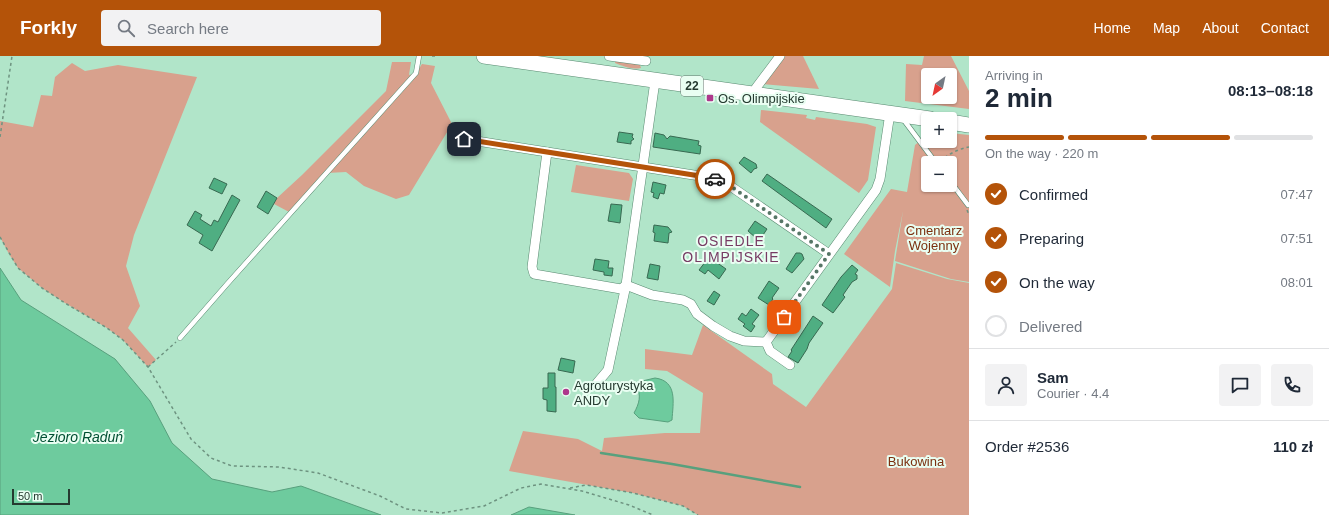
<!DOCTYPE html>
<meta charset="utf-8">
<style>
:root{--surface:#fff;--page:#f2f2f3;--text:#1f2937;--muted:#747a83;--line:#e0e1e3;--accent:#b45309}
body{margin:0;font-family:Arial,sans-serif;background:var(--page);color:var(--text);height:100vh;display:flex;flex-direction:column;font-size:15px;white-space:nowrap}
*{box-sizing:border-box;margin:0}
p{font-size:13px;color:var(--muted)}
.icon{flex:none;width:22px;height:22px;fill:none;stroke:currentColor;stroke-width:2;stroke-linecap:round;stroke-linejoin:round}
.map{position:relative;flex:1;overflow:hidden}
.details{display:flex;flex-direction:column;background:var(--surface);width:360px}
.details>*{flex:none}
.needle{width:26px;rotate:213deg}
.controls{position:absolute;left:921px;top:12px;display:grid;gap:8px}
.controls a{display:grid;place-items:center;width:36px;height:36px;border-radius:4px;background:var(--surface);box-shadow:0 1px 3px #0004;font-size:20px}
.scale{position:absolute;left:12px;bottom:10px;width:58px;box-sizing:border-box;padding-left:4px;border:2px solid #253a30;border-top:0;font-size:11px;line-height:14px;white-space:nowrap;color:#253a30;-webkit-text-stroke:3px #e9fef2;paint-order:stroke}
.pin{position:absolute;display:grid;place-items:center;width:34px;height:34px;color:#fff;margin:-17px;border-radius:8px;box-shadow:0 2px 6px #0006}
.courier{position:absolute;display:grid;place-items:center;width:40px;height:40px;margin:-20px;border:3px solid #b45309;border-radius:50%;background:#fff;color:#222;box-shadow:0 1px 5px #0007}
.head em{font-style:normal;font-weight:700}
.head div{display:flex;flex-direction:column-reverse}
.head{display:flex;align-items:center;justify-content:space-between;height:68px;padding:0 16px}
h1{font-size:26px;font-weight:700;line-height:30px}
.bar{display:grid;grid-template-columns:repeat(4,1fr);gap:6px 4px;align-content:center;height:48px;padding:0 16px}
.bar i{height:5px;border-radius:3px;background:var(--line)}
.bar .current{background:var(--accent)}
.bar p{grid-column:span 4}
.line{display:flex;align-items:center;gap:10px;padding:0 16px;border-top:1px solid var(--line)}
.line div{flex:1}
.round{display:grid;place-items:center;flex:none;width:42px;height:42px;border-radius:4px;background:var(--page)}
ol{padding:0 16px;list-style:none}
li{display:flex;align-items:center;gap:12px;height:44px}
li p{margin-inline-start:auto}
li .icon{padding:4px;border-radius:50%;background:var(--accent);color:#fff;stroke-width:4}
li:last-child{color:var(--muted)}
li i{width:22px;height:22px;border:2px solid var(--line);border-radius:50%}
header{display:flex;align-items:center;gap:24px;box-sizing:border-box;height:56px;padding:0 20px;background:var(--accent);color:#fff}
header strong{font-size:19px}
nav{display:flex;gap:22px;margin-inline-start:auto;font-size:14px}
.search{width:280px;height:36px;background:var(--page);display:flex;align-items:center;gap:10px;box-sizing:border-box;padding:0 14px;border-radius:4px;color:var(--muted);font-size:15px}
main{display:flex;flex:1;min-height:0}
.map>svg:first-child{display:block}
.green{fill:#d8a18d;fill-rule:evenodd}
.water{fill:#6ecb9e;stroke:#58a07d}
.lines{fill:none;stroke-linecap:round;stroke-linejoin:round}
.stream{stroke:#58a07d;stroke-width:2.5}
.building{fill:#4fae82;stroke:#386951}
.lane-casing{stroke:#588970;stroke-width:5.5}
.street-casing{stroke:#588970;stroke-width:10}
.primary-casing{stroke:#588970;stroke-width:16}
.path{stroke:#6e9380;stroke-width:1.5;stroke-dasharray:3 3;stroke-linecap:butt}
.lane{stroke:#fff;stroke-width:4.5}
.street{stroke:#fff;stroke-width:9}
.primary{stroke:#fff;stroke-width:15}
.done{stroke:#567666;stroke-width:4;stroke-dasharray:0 7.2}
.route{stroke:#b45309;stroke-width:5}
.poi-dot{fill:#ae378c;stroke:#e9fef2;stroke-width:1.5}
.labels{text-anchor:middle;stroke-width:4;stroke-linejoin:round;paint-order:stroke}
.shield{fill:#e9fef2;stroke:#60756a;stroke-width:1}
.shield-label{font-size:12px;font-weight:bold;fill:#253a30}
.poi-label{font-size:13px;fill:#253a30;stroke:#e9fef2;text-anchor:start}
.park-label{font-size:13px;fill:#7b300f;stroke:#e9fef2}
.neighbourhood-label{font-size:14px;letter-spacing:1px;fill:#773b64;stroke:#e9fef2}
.water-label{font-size:14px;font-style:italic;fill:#004f32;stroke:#e9fef2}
</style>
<header>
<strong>Forkly</strong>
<div class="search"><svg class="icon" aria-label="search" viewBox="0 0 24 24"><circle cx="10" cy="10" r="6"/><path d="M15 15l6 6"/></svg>Search here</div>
<nav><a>Home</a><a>Map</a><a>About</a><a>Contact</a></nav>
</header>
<main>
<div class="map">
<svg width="969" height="459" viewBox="0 0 969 459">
<rect width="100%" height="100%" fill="#b1e5c9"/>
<g class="green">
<polygon points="785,0 803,0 819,33 762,28"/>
<path d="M 924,0 L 951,0 L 969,35 L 969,53 L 905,45 L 906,8 L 922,9 ZM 928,19 L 950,19 L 950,41 L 928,41 Z"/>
<path d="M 615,4 L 640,9 L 641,12 C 632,14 623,10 615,7 Z"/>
<polygon points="392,6 411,6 409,19 416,17 422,8 435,10 431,27 452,68 409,139 396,143 364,130 346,116 327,117 291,157 274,148 277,142 302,119 386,35"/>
<polygon points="72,7 85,15 118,9 197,21 134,179 126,210 140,250 128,272 156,304 148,311 123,284 107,272 65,247 42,232 18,212 9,198 0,181 0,65 33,71 41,39 52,40 55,21"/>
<polygon points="761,54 807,59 806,62 815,64 816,61 867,68 876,71 868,124 859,137 760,66"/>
<path d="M 950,77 L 969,79 L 969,226 L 951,223 L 895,205 L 903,155 L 895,195 L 890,231 L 844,198 L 891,133 L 907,136 L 915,89 L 928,78 L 928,85 L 950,85 ZM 928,107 L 950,107 L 950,129 L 928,129 Z"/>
<polygon points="576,109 629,117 633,123 629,145 571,136"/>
<polygon points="896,207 947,223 969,227 969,459 698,459 683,450 633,437 509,415 523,375 578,383 602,395 604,382 665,377 700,377 703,337 667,315 645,313 645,293 692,299 703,269 772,318 773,328 806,351 892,233"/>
</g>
<g class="water">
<polygon points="0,212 21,244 115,303 150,345 172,387 212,423 272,436 301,430 381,459 0,459"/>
<path d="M 655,322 C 678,325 673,347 672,364 L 668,366 L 639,362 L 634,357 C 639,348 642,339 636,330 L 638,326 Z"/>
<polygon points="529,451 575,459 511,459"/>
</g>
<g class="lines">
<polyline class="stream" points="601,397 672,408 800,431"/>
</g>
<g class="building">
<polygon points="619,76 633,78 632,81 634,83 631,85 631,88 617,86"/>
<polygon points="655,77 664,79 667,83 670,80 699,85 698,89 701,90 700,98 653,91"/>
<polygon points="744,101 756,108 757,112 754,113 751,117 739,107"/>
<polygon points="767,118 832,163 826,172 762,125"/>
<polygon points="214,122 227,128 222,138 209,132"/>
<polygon points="653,126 666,129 664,138 660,137 658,143 653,141 654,137 651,136"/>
<polygon points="266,135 277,142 268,158 257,151"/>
<polygon points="232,139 240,144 212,195 199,187 203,179 187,169 195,155 202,159 200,163 211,170 214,164 218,166"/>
<polygon points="611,148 622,149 620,167 608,165"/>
<polygon points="755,165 767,173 761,182 758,179 756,182 748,175"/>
<polygon points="654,169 668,171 672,176 669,177 668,187 654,185 655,177 653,176"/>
<polygon points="796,197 800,197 802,198 804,203 792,217 786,213"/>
<polygon points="709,201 726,213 719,223 708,214 705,218 699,214"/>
<polygon points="595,203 609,205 608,212 613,212 612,220 604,219 604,216 593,214"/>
<polygon points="650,208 660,210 658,224 647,222"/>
<polygon points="852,209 858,214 855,218 857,219 857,223 852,226 843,239 845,241 833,257 822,249 841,221"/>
<polygon points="769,225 779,232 772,242 773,243 769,249 758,242"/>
<polygon points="714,235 720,239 714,249 707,245"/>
<polygon points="751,253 759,259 752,268 755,270 751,276 743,270 745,268 738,263 742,257 746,260"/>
<polygon points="813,260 823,267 809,287 807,293 798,307 788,301 792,295 791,294"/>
<polygon points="561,302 575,305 573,317 558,314"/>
<polygon points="548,317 555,317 555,331 556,331 556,356 547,355 547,344 543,343 543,332 548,332"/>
</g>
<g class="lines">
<g class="lane-casing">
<g id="lane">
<polyline points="903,63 936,107"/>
<polyline points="950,125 968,149"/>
<polyline points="180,282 228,227 416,17 419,0"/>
</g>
</g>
<g class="street-casing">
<g id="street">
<polyline points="609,0 646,5"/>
<polyline points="755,38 756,32 780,0"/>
<polyline points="464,83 700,120 723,125 829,198"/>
<polyline points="547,96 532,211 534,218 621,233 626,229 652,239 683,244 691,248 697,258 713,270 730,280 744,285 766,286 876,134 880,123 890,57"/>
<polyline points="766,286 770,295 790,309"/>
<polyline points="597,327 608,314 626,229 655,25"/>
</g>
</g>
<g class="primary-casing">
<g id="primary">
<polyline points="484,0 930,63"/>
<polyline points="950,66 969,69"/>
</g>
</g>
<g class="path">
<polyline points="432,0 438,0"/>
<polyline points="0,81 12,0"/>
<path d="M 940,105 C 949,98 958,93 969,91"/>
<polyline points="967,154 969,159"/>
<polyline points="0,181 18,212 42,232 65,247 107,272 123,284 148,311 191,383 211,402 232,410 279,411 318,417 380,440 406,453 442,457 484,450 521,432 541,428 582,435 629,449 653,459"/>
<polyline points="148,311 176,286"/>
<polyline points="570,432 586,429 633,437 683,450 698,459"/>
</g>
<use href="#lane" class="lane"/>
<use href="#street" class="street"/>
<use href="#primary" class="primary"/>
</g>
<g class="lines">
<polyline class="done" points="715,123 723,125 829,198 784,261"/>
<polyline class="route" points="464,83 700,120 715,123"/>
</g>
<g class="poi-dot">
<rect x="706" y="38" width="8" height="8" rx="2"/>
<circle cx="566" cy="336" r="4"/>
</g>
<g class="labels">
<rect class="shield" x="681" y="20" width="22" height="20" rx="3"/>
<g class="shield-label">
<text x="692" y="34">22</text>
</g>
<g class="poi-label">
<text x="718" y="47">Os. Olimpijskie</text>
<text x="574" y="334">Agroturystyka<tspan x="574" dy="15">ANDY</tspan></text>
</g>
<g class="park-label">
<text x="934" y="179">Cmentarz<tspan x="934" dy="15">Wojenny</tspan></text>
<text x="916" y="410">Bukowina</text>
</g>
<g class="neighbourhood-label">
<text x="731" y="190">OSIEDLE<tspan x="731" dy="16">OLIMPIJSKIE</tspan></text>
</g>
<g class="water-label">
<text x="78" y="386">Jezioro Raduń</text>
</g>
</g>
</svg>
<div class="controls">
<a><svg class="needle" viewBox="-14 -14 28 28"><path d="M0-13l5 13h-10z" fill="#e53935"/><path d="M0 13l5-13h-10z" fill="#747a83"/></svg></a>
<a>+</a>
<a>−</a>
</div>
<div class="scale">50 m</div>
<div class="pin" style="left:784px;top:261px;background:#ea580c"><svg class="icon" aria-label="bag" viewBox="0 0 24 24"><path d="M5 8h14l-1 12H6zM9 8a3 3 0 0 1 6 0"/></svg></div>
<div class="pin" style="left:464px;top:83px;background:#1f2937"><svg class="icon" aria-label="home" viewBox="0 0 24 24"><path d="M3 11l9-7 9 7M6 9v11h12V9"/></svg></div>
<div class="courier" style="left:715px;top:123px"><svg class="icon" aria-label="car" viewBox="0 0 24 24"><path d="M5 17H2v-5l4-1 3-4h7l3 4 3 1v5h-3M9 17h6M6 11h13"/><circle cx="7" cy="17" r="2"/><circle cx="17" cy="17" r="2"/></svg></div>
</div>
<section class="details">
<div class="head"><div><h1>2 min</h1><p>Arriving in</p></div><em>08:13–08:18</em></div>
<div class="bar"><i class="current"></i><i class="current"></i><i class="current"></i><i></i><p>On the way · 220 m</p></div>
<ol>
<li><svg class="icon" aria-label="check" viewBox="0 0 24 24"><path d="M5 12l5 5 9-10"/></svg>Confirmed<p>07:47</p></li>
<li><svg class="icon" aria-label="check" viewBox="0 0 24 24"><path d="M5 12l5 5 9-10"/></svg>Preparing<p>07:51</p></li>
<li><svg class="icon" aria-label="check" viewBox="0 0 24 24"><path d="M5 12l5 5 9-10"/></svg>On the way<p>08:01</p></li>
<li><i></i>Delivered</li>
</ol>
<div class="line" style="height:72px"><a class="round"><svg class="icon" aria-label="person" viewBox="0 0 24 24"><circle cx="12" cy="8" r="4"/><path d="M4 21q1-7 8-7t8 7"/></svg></a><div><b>Sam</b><p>Courier · 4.4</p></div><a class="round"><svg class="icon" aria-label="chat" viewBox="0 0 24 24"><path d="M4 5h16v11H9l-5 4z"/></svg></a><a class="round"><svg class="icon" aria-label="phone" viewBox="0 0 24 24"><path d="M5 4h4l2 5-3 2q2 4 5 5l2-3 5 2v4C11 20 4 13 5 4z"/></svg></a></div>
<div class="line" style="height:52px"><div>Order #2536</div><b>110 zł</b></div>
</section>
</main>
